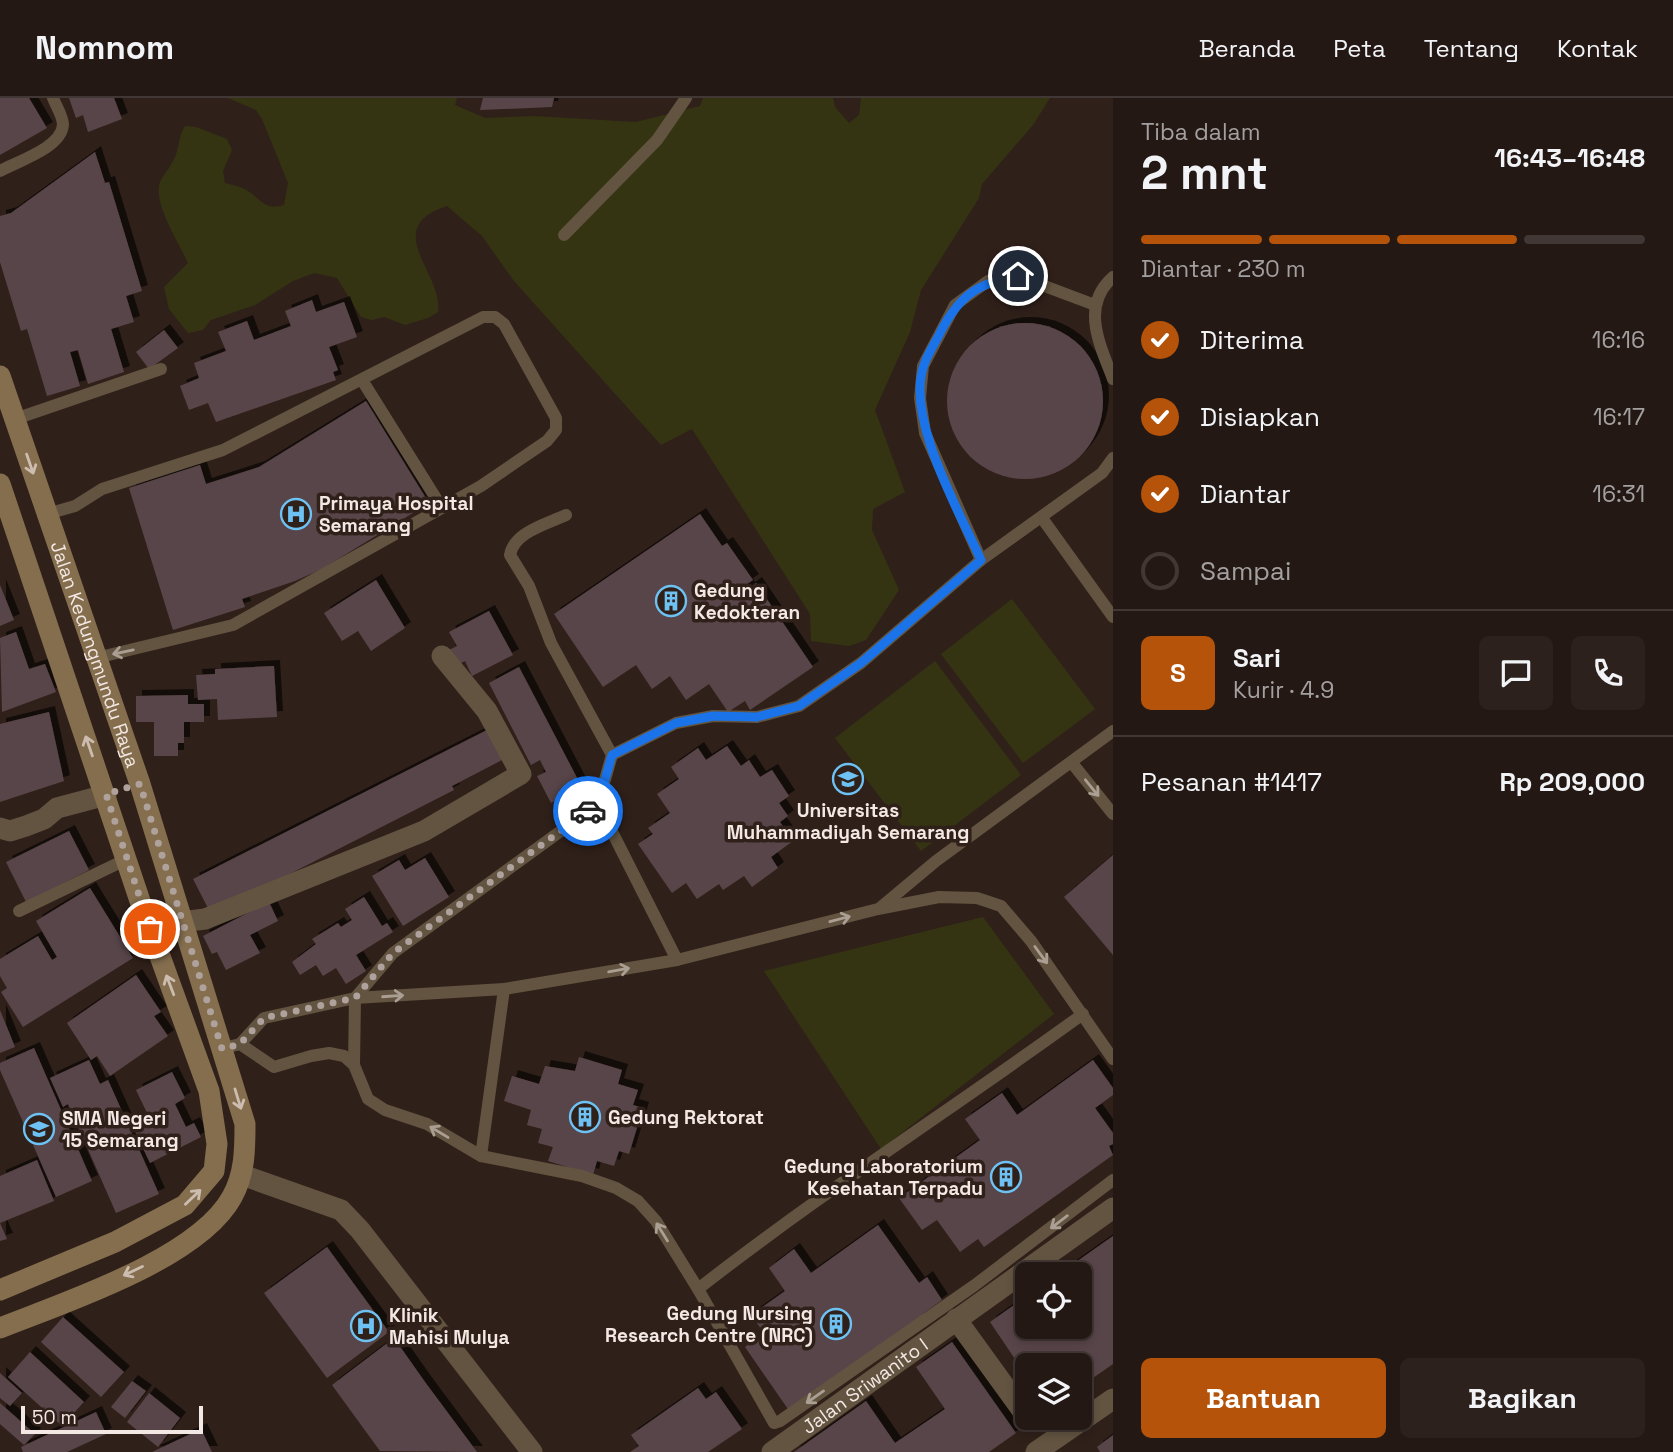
<!DOCTYPE html>
<html lang="id">
<meta charset="utf-8">
<style>
:root{--surface:#241814;--page:#2c211d;--text:#f1f3f6;--muted:#a3a0a0;--line:#413734;--accent:#b45309}
body{margin:0;font-family:"Space Grotesk",sans-serif;background:var(--page);color:var(--text);height:100vh;display:flex;flex-direction:column;font-size:26px;white-space:nowrap}
*{box-sizing:border-box;margin:0}
p{font-size:23px;color:var(--muted)}
.icon{flex:none;width:38px;height:38px;fill:none;stroke:currentColor;stroke-width:2;stroke-linecap:round;stroke-linejoin:round}
.map{position:relative;flex:1;overflow:hidden}
.panel{display:flex;flex-direction:column;background:var(--surface);width:560px}
.panel>*{flex:none}
.fabs{position:absolute;left:1015px;top:1164px;display:grid;gap:14px}
.fabs a{display:grid;place-items:center;width:77px;height:77px;border-radius:10px;background:var(--surface);box-shadow:0 4px 10px #0003,0 0 0 2px var(--line);font-size:35px}
.scale{position:absolute;left:21px;bottom:18px;width:182px;box-sizing:border-box;padding-left:7px;border:4px solid #f4e8e4;border-top:0;font-size:19px;line-height:24px;white-space:nowrap;color:#f4e8e4;-webkit-text-stroke:5px #30201a;paint-order:stroke}
.pin{position:absolute;display:grid;place-items:center;width:60px;height:60px;color:#fff;margin:-30px;border:4px solid #fff;border-radius:50%;box-shadow:0 2px 7px #0007}
.courier{position:absolute;display:grid;place-items:center;width:70px;height:70px;margin:-35px;border:5px solid #1a73e8;border-radius:50%;background:#fff;color:#222;box-shadow:0 2px 9px #0007}
.headline em{font-style:normal;font-weight:600}
.headline div{display:flex;flex-direction:column-reverse}
.headline{display:flex;align-items:center;justify-content:space-between;height:119px;padding:0 28px}
h1{font-size:46px;font-weight:600;line-height:52px}
.bar{display:grid;grid-template-columns:repeat(4,1fr);gap:10px 7px;align-content:center;height:84px;padding:0 28px}
.bar i{height:9px;border-radius:5px;background:var(--line)}
.bar .on{background:var(--accent)}
.bar p{grid-column:span 4}
.line{display:flex;align-items:center;gap:18px;padding:0 28px;border-top:2px solid var(--line)}
.line div{flex:1}
.round{display:grid;place-items:center;flex:none;width:74px;height:74px;border-radius:10px;background:var(--page)}
ol{padding:0 28px;list-style:none}
li{display:flex;align-items:center;gap:21px;height:77px}
li p{margin-inline-start:auto}
li .icon{padding:7px;border-radius:50%;background:var(--accent);color:#fff;stroke-width:4}
li:last-child{color:var(--muted)}
li i{width:38px;height:38px;border:4px solid var(--line);border-radius:50%}
.button{display:flex;gap:14px;margin-top:auto;padding:14px 28px}
.button a{flex:1;height:80px;border-radius:10px;background:var(--accent);color:#fff;font-size:28px;font-weight:600;line-height:80px;text-align:center}
.button a+a{background:var(--page);color:var(--text)}
header{display:flex;align-items:center;gap:42px;box-sizing:border-box;height:98px;padding:0 35px;background:var(--surface);border-bottom:2px solid var(--line)}
header strong{font-size:33px}
nav{display:flex;gap:38px;margin-inline-start:auto;font-size:24px}
main{display:flex;flex:1;min-height:0}
.map>svg:first-child{display:block}
.green{fill:#343412}
.building{fill:#594548;filter:url(#shadow)}
.lines{fill:none;stroke-linecap:round;stroke-linejoin:round}
.service{stroke:#625440;stroke-width:12}
.minor{stroke:#625440;stroke-width:21}
.secondary{stroke:#846e4e;stroke-width:21}
.oneway{stroke:#cdbdb0}
.oneway2{stroke:#ab9e92}
.done{stroke:#afa29d;stroke-width:7;stroke-dasharray:0 12.6}
.route{stroke:#1a73e8;stroke-width:9}
.labels{text-anchor:middle;stroke-width:7;stroke-linejoin:round;paint-order:stroke}
.poi-label{font-size:19px;font-weight:bold;fill:#f4e8e4;stroke:#30201a;text-anchor:start}
.street-label{font-size:19px;fill:#f4e8e4;stroke:#30201a}
</style>
<header>
<strong>Nomnom</strong>
<nav><a>Beranda</a><a>Peta</a><a>Tentang</a><a>Kontak</a></nav>
</header>
<main>
<div class="map">
<svg width="1113" height="1354" viewBox="0 0 1113 1354">
<defs>
<filter id="shadow"><feDropShadow dx="6" dy="-6" stdDeviation="0" flood-color="#0009"/></filter>
</defs>
<rect width="100%" height="100%" fill="#30201a"/>
<g class="green">
<path d="M 228,0 L 457,0 L 455,7 L 485,20 L 534,18 L 636,24 L 700,8 L 703,0 L 833,0 L 835,9 L 849,25 L 859,17 L 861,0 L 1050,0 L 1033,27 L 982,86 L 979,100 L 921,192 L 910,234 L 875,312 L 905,394 L 873,411 L 872,432 L 899,492 L 866,542 L 849,548 L 811,543 L 810,516 L 692,331 L 661,347 L 514,183 L 482,138 L 447,108 C 379,130 444,176 438,214 L 428,220 L 405,227 L 384,219 L 372,222 L 361,219 L 337,180 L 314,175 L 293,183 L 255,207 L 211,222 L 203,232 L 188,235 L 169,211 L 164,189 L 188,165 C 180,147 150,101 161,82 C 166,74 171,68 175,59 C 180,47 178,39 185,28 L 196,29 L 227,41 L 232,52 L 223,73 L 225,85 C 232,87 242,89 248,93 C 262,102 265,113 284,107 L 288,85 L 262,21 L 256,12 Z"/>
<polygon points="1012,501 1095,611 1023,665 941,556"/>
<polygon points="935,563 1021,677 921,753 835,640"/>
<polygon points="983,819 1054,916 881,1051 764,873"/>
</g>
<g class="building">
<polygon points="0,0 29,0 47,30 0,57"/>
<polygon points="69,0 114,0 122,21 88,34 83,17 76,20"/>
<polygon points="483,0 554,0 552,9 480,12"/>
<polygon points="95,54 105,85 109,84 142,193 126,198 134,224 111,231 124,274 88,286 78,252 70,254 80,288 47,298 27,231 21,233 0,164 0,118 11,115"/>
<polygon points="312,202 316,214 344,204 357,239 329,249 338,272 333,274 336,282 216,324 208,305 189,312 180,288 199,280 194,265 226,253 218,234 247,223 254,242 291,228 285,213"/>
<circle cx="1025" cy="303" r="78"/>
<polygon points="164,232 178,250 149,271 136,254"/>
<polygon points="366,303 429,405 322,471 295,483 242,501 245,509 173,532 129,390 200,367 206,386 259,369"/>
<polygon points="700,416 722,448 727,445 753,482 747,486 749,490 756,485 813,569 750,612 745,603 728,614 709,586 686,602 670,578 652,591 636,567 603,589 554,516"/>
<polygon points="376,482 405,530 371,553 358,533 342,543 324,515"/>
<polygon points="0,487 14,522 0,528"/>
<polygon points="489,513 513,557 472,578 465,563 457,567 449,552 457,548 449,534"/>
<polygon points="16,534 29,571 45,566 56,594 2,614 0,540"/>
<polygon points="274,568 277,619 218,622 217,601 198,602 196,577 215,576 215,571"/>
<polygon points="519,569 586,697 571,705 567,696 551,705 537,678 546,674 540,662 531,667 489,585"/>
<polygon points="188,597 188,606 204,606 204,624 184,624 184,645 178,645 178,658 154,658 154,624 136,624 136,598"/>
<polygon points="49,614 64,683 0,704 0,626"/>
<polygon points="489,631 504,661 452,688 454,692 211,816 193,781"/>
<polygon points="727,648 741,668 749,662 760,679 772,672 789,698 779,705 788,718 780,724 793,743 771,759 778,770 752,789 744,778 723,792 719,786 697,801 686,785 672,795 638,746 653,736 648,730 670,715 657,696 679,681 671,669 698,650 706,662"/>
<polygon points="69,733 89,772 26,804 6,764"/>
<polygon points="1113,757 1113,857 1064,799"/>
<polygon points="425,760 449,799 403,828 372,778 399,762 405,772"/>
<polygon points="90,790 133,860 23,929 1,894 7,890 0,878 0,861 38,838 52,862 57,859 36,823"/>
<polygon points="364,799 382,828 387,825 393,834 356,857 366,873 346,886 336,870 323,878 316,867 300,877 292,864 316,846 312,841 338,825 341,829 352,822 345,811"/>
<polygon points="269,804 278,823 250,837 260,855 226,872 217,854 212,856 203,838"/>
<polygon points="136,877 161,914 154,918 168,938 110,978 97,958 91,962 67,925"/>
<polygon points="0,912 15,949 0,955"/>
<polygon points="34,950 92,1083 56,1099 0,972 0,965"/>
<polygon points="579,959 622,972 618,986 638,992 633,1007 643,1010 629,1056 619,1053 614,1068 597,1063 593,1077 548,1063 553,1049 538,1045 542,1031 527,1027 531,1012 504,1003 512,978 539,986 545,968 575,973"/>
<polygon points="89,962 100,986 108,982 159,1096 116,1115 68,1006 63,1009 50,980"/>
<polygon points="1093,962 1113,990 1113,997 1095,1010 1113,1035 1113,1046 1109,1048 1113,1057 984,1149 978,1141 960,1154 937,1122 922,1132 899,1100 980,1042 965,1021 1002,995 1017,1017"/>
<polygon points="172,974 185,1000 175,1006 186,1029 194,1025 201,1039 150,1065 132,1027 149,1019 136,992"/>
<polygon points="37,1062 54,1103 0,1125 7,1141 0,1143 0,1078"/>
<polygon points="878,1127 919,1185 927,1179 942,1202 924,1215 926,1218 790,1314 745,1249 764,1235 751,1217 785,1193 769,1170 794,1151 811,1175"/>
<polygon points="1113,1138 1113,1266 1080,1289 1080,1267 1032,1267 1028,1261 1019,1267 990,1224 1027,1198 1027,1228 1080,1228 1080,1176 1059,1176"/>
<polygon points="327,1149 389,1234 327,1280 264,1195"/>
<polygon points="63,1219 124,1274 101,1299 41,1244"/>
<polygon points="394,1240 425,1284 477,1354 380,1353 332,1287"/>
<polygon points="952,1244 1016,1335 989,1354 794,1354 866,1303 895,1345 945,1311 916,1269"/>
<polygon points="30,1254 84,1304 62,1328 8,1279"/>
<polygon points="0,1275 22,1295 10,1308 0,1300"/>
<polygon points="132,1283 146,1293 125,1320 111,1309"/>
<polygon points="698,1290 706,1301 716,1294 742,1331 708,1354 630,1354 639,1348 631,1337"/>
<polygon points="149,1295 180,1320 158,1349 127,1324"/>
<polygon points="0,1305 35,1336 24,1347 0,1326"/>
<polygon points="96,1314 106,1336 67,1354 23,1354 21,1349"/>
<polygon points="201,1331 212,1354 152,1354"/>
<polygon points="1113,1337 1113,1354 1100,1354 1097,1349"/>
</g>
<g class="lines">
<g class="service">
<path d="M 0,73 C 18,63 61,50 63,27 C 63,18 56,8 53,0"/>
<polyline points="564,137 657,42 686,0"/>
<path d="M 1113,179 C 1080,208 1100,247 1113,281"/>
<polyline points="362,282 442,410"/>
<polyline points="15,321 161,271"/>
<polyline points="47,416 75,408 102,391 223,352 483,219 495,219 504,226 556,320 556,332 547,343 481,388 233,527 96,560"/>
<polyline points="1042,420 1113,519"/>
<polyline points="981,462 925,335 920,300 923,268 955,207 988,183 1018,178 1095,207"/>
<polyline points="612,657 676,625 713,618 757,619 799,608 861,565 981,462 1102,375 1113,360"/>
<polyline points="1072,665 1113,716"/>
<polyline points="598,706 677,862"/>
<polyline points="881,809 936,763 1113,633"/>
<polyline points="19,813 127,761"/>
<polyline points="240,946 274,969 311,958 329,955 344,958 354,967 368,1001 385,1012 427,1026 481,1058 582,1078 616,1090 638,1103 656,1123 698,1191 774,1325 780,1323 975,1187 1113,1082"/>
<polyline points="232,948 240,946 264,920 355,900 504,891 677,862 878,811 939,799 977,800 1001,808 1031,843 1113,961"/>
<path d="M 354,967 L 355,900 L 393,855 L 598,706 L 612,657 L 551,545 L 529,488 L 510,457 C 514,434 547,426 566,417"/>
<polyline points="481,1058 504,891"/>
<path d="M 698,1191 C 822,1094 955,1009 1083,916"/>
</g>
<g class="minor">
<polyline points="0,730 10,733 26,728 44,721 57,710 106,697"/>
<polyline points="181,824 205,821 424,733 521,676 487,613 442,558"/>
<polyline points="242,1077 341,1112 360,1132 532,1354"/>
<polyline points="956,1221 1027,1319"/>
<path id="s1" d="M 772,1354 L 1113,1110"/>
<polyline points="1036,1354 1113,1301"/>
</g>
<g class="secondary">
<path id="s2" d="M 0,278 L 140,686 L 245,1026 C 245,1051 245,1076 232,1099 C 198,1161 65,1204 0,1230"/>
<polyline points="0,386 141,806 209,993 217,1046 214,1073 185,1107 115,1144 0,1192"/>
</g>
</g>
<defs><path id="oneway-shaft" d="M-6 0H5M1.5-3L5.5 0L1.5 3" fill="none" stroke-width="1.6" stroke-linecap="round" stroke-linejoin="round" transform="scale(1.75)"/></defs>
<g class="oneway">
<use href="#oneway-shaft" transform="translate(30 366) rotate(71)"/>
<use href="#oneway-shaft" transform="translate(89 648) rotate(-109)"/>
<use href="#oneway-shaft" transform="translate(170 887) rotate(-111)"/>
<use href="#oneway-shaft" transform="translate(238 1001) rotate(73)"/>
<use href="#oneway-shaft" transform="translate(193 1099) rotate(-44)"/>
<use href="#oneway-shaft" transform="translate(133 1173) rotate(154)"/>
</g>
<g class="oneway2">
<use href="#oneway-shaft" transform="translate(123 554) rotate(168)"/>
<use href="#oneway-shaft" transform="translate(1092 690) rotate(51)"/>
<use href="#oneway-shaft" transform="translate(840 821) rotate(-15)"/>
<use href="#oneway-shaft" transform="translate(1041 857) rotate(54)"/>
<use href="#oneway-shaft" transform="translate(619 872) rotate(-10)"/>
<use href="#oneway-shaft" transform="translate(393 898) rotate(-4)"/>
<use href="#oneway-shaft" transform="translate(439 1034) rotate(-149)"/>
<use href="#oneway-shaft" transform="translate(1059 1124) rotate(143)"/>
<use href="#oneway-shaft" transform="translate(662 1134) rotate(-122)"/>
<use href="#oneway-shaft" transform="translate(815 1299) rotate(145)"/>
</g>
<g class="lines">
<polyline class="done" points="150,831 106,696 140,686 222,951 240,946 264,920 355,900 393,855 588,713"/>
<path class="route" d="M 588,713 L 598,706 L 612,657 L 676,625 L 713,618 L 757,619 L 799,608 L 861,565 L 981,462 C 959,413 905,319 924,267 C 928,255 936,244 941,233 C 960,197 978,185 1018,178"/>
</g>
<defs>
<g id="hospital-ring" transform="scale(1.575)"><circle r="9.5" fill="#30201a" stroke="#6dc2f3" stroke-width="1.5"/><path d="M-5-5h3v3.5h4V-5h3V5h-3V1.5h-4V5h-3Z" fill="#6dc2f3"/></g>
<g id="building-ring" transform="scale(1.575)"><circle r="9.5" fill="#30201a" stroke="#6dc2f3" stroke-width="1.5"/><path d="M-4-6H4V6H1V3H-1V6H-4ZM-2.5-4.3h1.7v1.8h-1.7ZM.8-4.3h1.7v1.8H.8ZM-2.5-1h1.7V.8h-1.7ZM.8-1h1.7V.8H.8Z" fill="#6dc2f3"/></g>
<g id="university-ring" transform="scale(1.575)"><circle r="9.5" fill="#30201a" stroke="#6dc2f3" stroke-width="1.5"/><path d="M0-5L7-2L0 1L-7-2ZM-4 1L0 2.5L4 1V4Q0 6-4 4Z" fill="#6dc2f3"/></g>
<g id="school-ring" transform="scale(1.575)"><circle r="9.5" fill="#30201a" stroke="#6dc2f3" stroke-width="1.5"/><path d="M0-5L7-2L0 1L-7-2ZM-4 1L0 2.5L4 1V4Q0 6-4 4Z" fill="#6dc2f3"/></g>
</defs>
<g fill-rule="evenodd">
<use href="#hospital-ring" x="296" y="416"/>
<use href="#building-ring" x="671" y="503"/>
<use href="#university-ring" x="848" y="681"/>
<use href="#building-ring" x="585" y="1019"/>
<use href="#school-ring" x="39" y="1031"/>
<use href="#building-ring" x="1006" y="1079"/>
<use href="#building-ring" x="836" y="1226"/>
<use href="#hospital-ring" x="366" y="1228"/>
</g>
<g class="labels">
<g class="poi-label">
<text x="319" y="412">Primaya Hospital<tspan x="319" dy="22">Semarang</tspan></text>
<text x="694" y="499">Gedung<tspan x="694" dy="22">Kedokteran</tspan></text>
<text x="848" y="719" text-anchor="middle">Universitas<tspan x="848" dy="22">Muhammadiyah Semarang</tspan></text>
<text x="608" y="1026">Gedung Rektorat</text>
<text x="62" y="1027">SMA Negeri<tspan x="62" dy="22">15 Semarang</tspan></text>
<text x="983" y="1075" text-anchor="end">Gedung Laboratorium<tspan x="983" dy="22">Kesehatan Terpadu</tspan></text>
<text x="813" y="1222" text-anchor="end">Gedung Nursing<tspan x="813" dy="22">Research Centre (NRC)</tspan></text>
<text x="389" y="1224">Klinik<tspan x="389" dy="22">Mahisi Mulya</tspan></text>
</g>
<g class="street-label">
<text dy="7" stroke="none"><textPath href="#s2" startOffset="294">Jalan Kedungmundu Raya</textPath></text>
<text dy="7" stroke="none"><textPath href="#s1" startOffset="114">Jalan Sriwanito I</textPath></text>
</g>
</g>
</svg>
<div class="fabs">
<a><svg class="icon" aria-label="locate" viewBox="0 0 24 24"><circle cx="12" cy="12" r="6"/><path d="M12 2v4M12 18v4M2 12h4M18 12h4"/></svg></a>
<a><svg class="icon" aria-label="layers" viewBox="0 0 24 24"><path d="M12 4l9 5-9 5-9-5zM3 14l9 5 9-5"/></svg></a>
</div>
<div class="scale">50 m</div>
<div class="pin" style="left:150px;top:831px;background:#ea580c"><svg class="icon" aria-label="bag" viewBox="0 0 24 24"><path d="M5 8h14l-1 12H6zM9 8a3 3 0 0 1 6 0"/></svg></div>
<div class="pin" style="left:1018px;top:178px;background:#1f2937"><svg class="icon" aria-label="home" viewBox="0 0 24 24"><path d="M3 11l9-7 9 7M6 9v11h12V9"/></svg></div>
<div class="courier" style="left:588px;top:713px"><svg class="icon" aria-label="car" viewBox="0 0 24 24"><path d="M5 17H2v-5l4-1 3-4h7l3 4 3 1v5h-3M9 17h6M6 11h13"/><circle cx="7" cy="17" r="2"/><circle cx="17" cy="17" r="2"/></svg></div>
</div>
<section class="panel">
<div class="headline"><div><h1>2 mnt</h1><p>Tiba dalam</p></div><em>16:43–16:48</em></div>
<div class="bar"><i class="on"></i><i class="on"></i><i class="on"></i><i></i><p>Diantar · 230 m</p></div>
<ol>
<li><svg class="icon" aria-label="check" viewBox="0 0 24 24"><path d="M5 12l5 5 9-10"/></svg>Diterima<p>16:16</p></li>
<li><svg class="icon" aria-label="check" viewBox="0 0 24 24"><path d="M5 12l5 5 9-10"/></svg>Disiapkan<p>16:17</p></li>
<li><svg class="icon" aria-label="check" viewBox="0 0 24 24"><path d="M5 12l5 5 9-10"/></svg>Diantar<p>16:31</p></li>
<li><i></i>Sampai</li>
</ol>
<div class="line" style="height:126px"><b class="round" style="background:var(--accent);color:#fff">S</b><div><b>Sari</b><p>Kurir · 4.9</p></div><a class="round"><svg class="icon" aria-label="chat" viewBox="0 0 24 24"><path d="M4 5h16v11H9l-5 4z"/></svg></a><a class="round"><svg class="icon" aria-label="phone" viewBox="0 0 24 24"><path d="M5 4h4l2 5-3 2q2 4 5 5l2-3 5 2v4C11 20 4 13 5 4z"/></svg></a></div>
<div class="line" style="height:91px"><div>Pesanan #1417</div><b>Rp 209,000</b></div>
<div class="button"><a>Bantuan</a><a>Bagikan</a></div>
</section>
</main>
